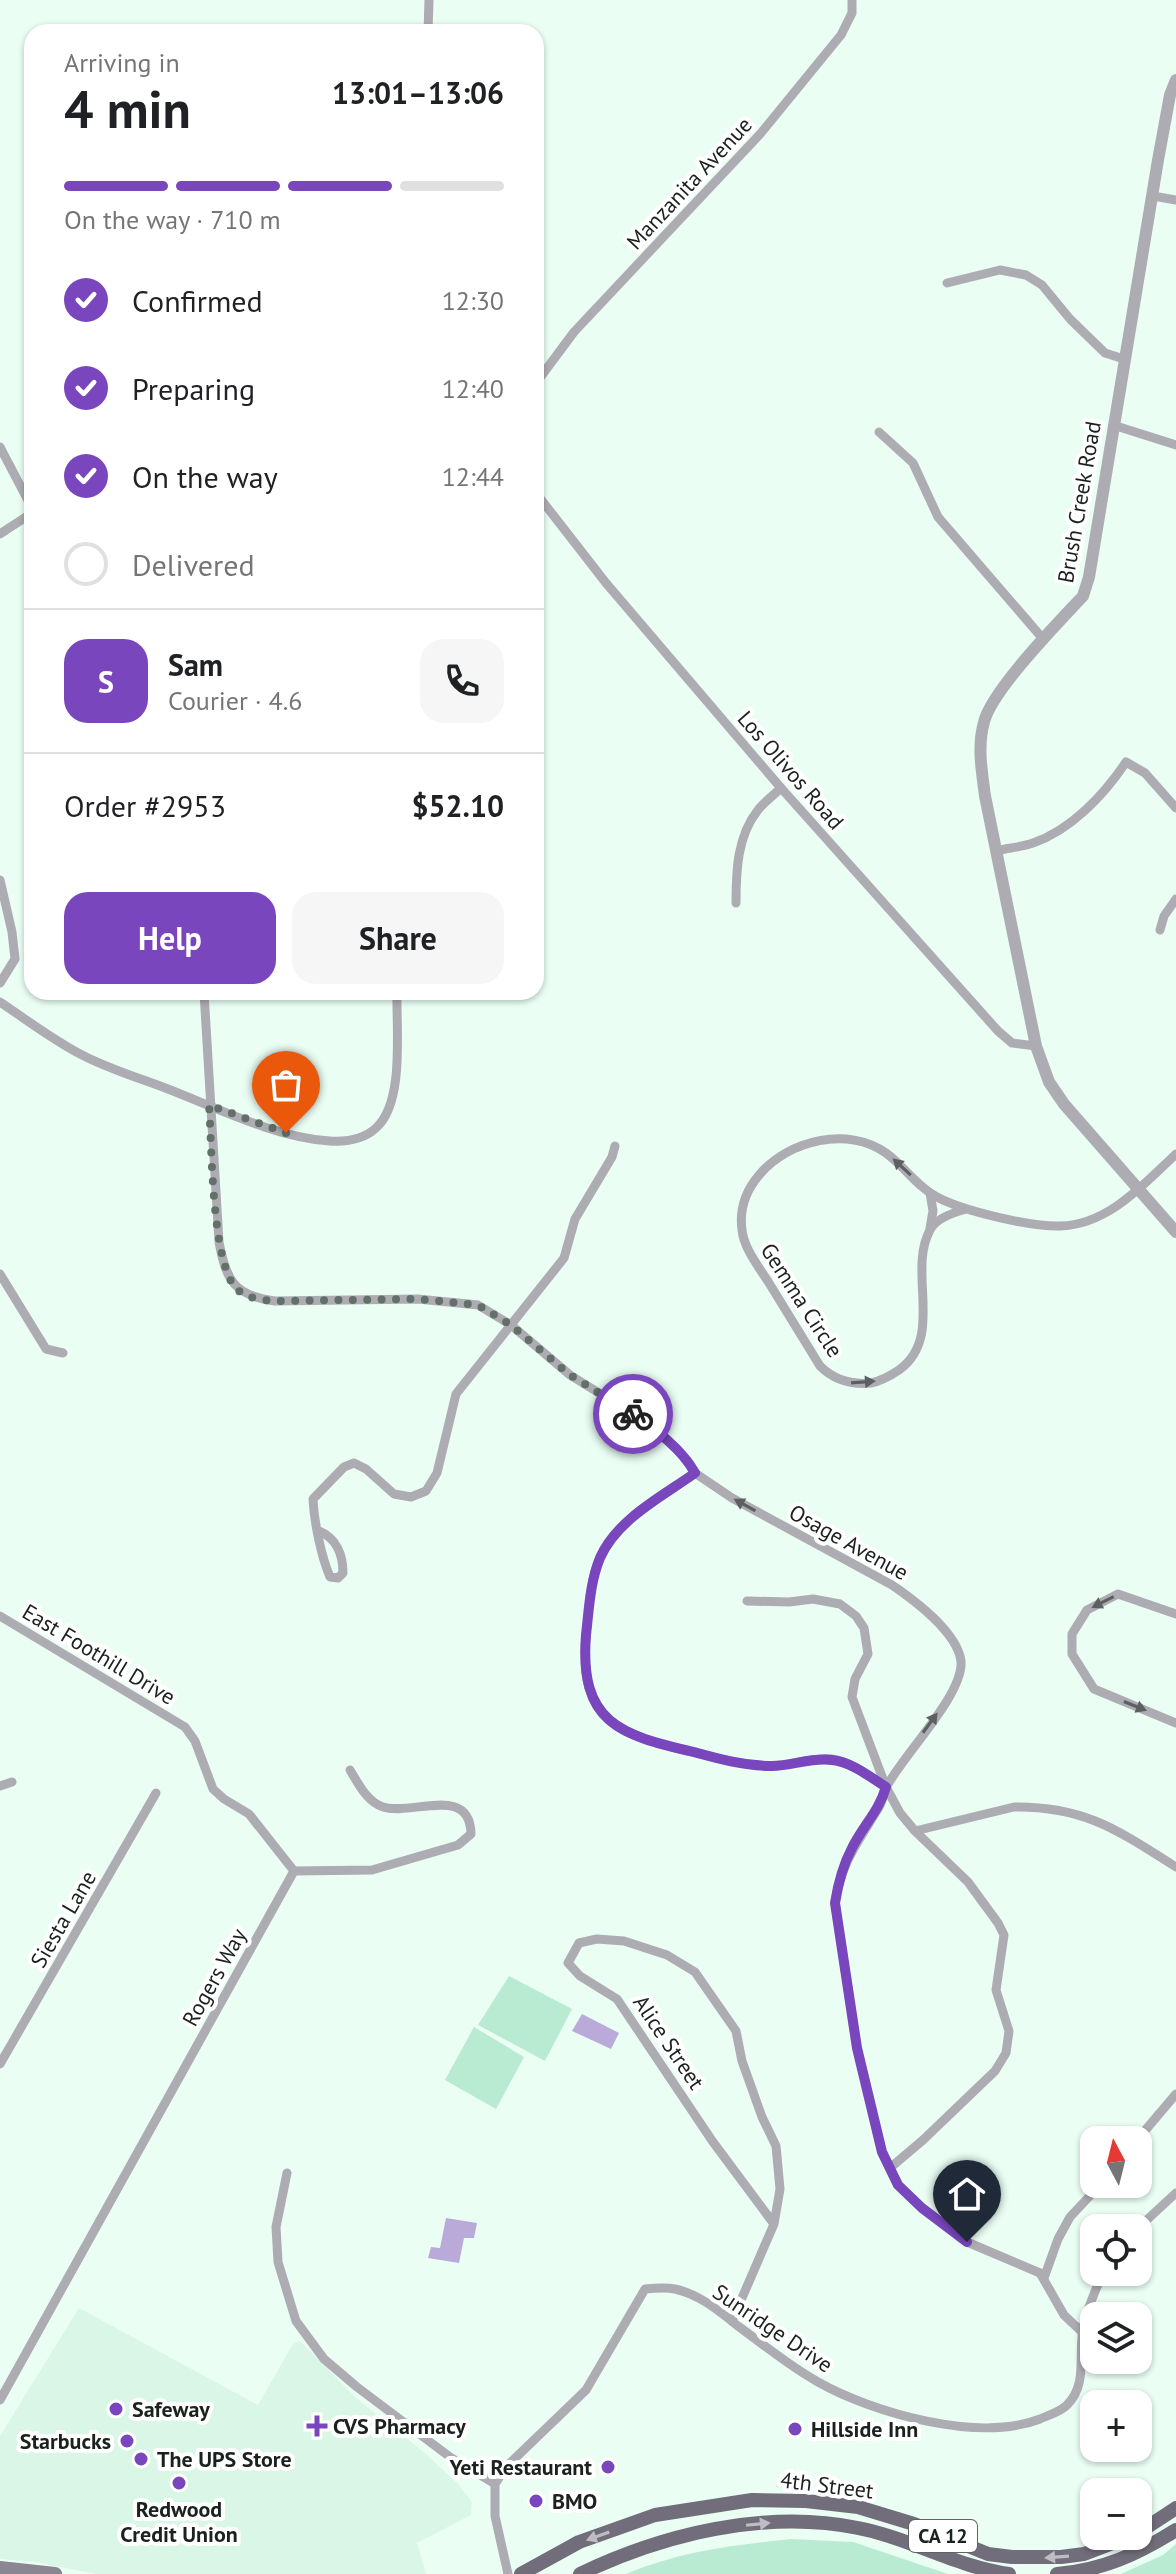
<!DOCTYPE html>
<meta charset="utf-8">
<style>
:root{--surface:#fff;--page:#f6f6f6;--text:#202124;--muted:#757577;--line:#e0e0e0;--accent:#7a46bd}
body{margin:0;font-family:"PT Sans",sans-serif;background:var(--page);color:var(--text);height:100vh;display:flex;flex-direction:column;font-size:30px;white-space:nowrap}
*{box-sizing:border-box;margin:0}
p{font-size:26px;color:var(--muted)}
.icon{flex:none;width:44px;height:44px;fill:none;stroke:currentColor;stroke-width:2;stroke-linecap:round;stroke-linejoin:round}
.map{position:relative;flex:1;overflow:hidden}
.sheet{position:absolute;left:24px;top:24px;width:520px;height:976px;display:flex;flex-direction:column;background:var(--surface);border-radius:24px;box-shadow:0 2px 6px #0004}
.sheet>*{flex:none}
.needle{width:52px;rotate:353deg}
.fabs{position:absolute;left:1080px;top:2126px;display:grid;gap:16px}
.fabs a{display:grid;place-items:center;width:72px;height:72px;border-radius:16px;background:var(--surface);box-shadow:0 2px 6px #0004;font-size:40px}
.pin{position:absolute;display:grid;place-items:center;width:68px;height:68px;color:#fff;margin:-82px -34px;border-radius:50% 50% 50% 0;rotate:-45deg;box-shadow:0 0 8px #0007}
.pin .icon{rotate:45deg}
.courier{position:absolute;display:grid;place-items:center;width:80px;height:80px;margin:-40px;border:6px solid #7a46bd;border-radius:50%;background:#fff;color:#222;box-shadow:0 2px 10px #0007}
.head em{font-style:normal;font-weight:700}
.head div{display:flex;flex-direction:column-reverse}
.head{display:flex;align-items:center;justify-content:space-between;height:136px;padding:0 40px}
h1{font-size:52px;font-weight:700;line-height:60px}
.bar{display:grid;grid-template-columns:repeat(4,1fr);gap:12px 8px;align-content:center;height:96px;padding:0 40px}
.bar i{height:10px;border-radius:6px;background:var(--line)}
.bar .active{background:var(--accent)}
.bar p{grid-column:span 4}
.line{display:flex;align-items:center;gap:20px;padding:0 40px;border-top:2px solid var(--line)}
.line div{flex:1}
.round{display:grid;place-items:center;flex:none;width:84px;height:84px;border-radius:24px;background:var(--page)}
ol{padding:0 40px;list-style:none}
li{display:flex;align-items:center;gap:24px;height:88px}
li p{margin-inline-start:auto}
li .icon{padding:8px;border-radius:50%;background:var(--accent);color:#fff;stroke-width:4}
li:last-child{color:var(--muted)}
li i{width:44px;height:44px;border:4px solid var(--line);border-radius:50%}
.primary-button{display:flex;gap:16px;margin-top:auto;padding:16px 40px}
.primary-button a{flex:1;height:92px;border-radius:24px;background:var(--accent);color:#fff;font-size:32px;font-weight:700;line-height:92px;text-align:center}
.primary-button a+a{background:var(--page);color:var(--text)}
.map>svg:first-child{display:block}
.built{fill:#daf6e7}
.green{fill:#b8ebd1}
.water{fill:#baaad9}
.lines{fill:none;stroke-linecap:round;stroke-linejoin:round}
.minor{stroke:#aeacb3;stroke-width:9}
.tertiary{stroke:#aeacb3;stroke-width:12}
.secondary{stroke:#8a8792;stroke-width:14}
.primary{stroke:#716d7a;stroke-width:14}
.oneway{fill:#5d6061}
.oneway2{fill:#bfbdc3}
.done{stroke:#636f69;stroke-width:8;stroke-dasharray:0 14.4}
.route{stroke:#7a46bd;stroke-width:10}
.poi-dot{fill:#7a46bd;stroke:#fff;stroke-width:3}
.labels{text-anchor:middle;stroke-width:8;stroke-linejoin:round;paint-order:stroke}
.shield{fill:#fff;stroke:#5f6462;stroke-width:2}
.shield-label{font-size:20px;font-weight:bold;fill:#1b221e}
.street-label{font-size:22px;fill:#1b221e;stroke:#fff}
.poi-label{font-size:22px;font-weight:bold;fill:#1b221e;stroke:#fff;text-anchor:start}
</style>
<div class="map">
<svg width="1176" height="2574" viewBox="0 0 1176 2574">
<rect width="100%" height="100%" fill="#eafef4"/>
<polygon class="built" points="79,2308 258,2405 293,2344 300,2341 356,2398 425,2453 458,2484 472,2502 471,2515 417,2543 426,2574 96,2574 35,2562 0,2559 0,2436"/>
<g class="green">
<polygon points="509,1976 572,2009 545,2061 478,2025"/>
<polygon points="474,2027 524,2057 496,2109 445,2080"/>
<path d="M 791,2539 L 853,2542 L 948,2574 L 626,2574 C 680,2551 734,2545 791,2539 Z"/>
<polygon points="1176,2544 1176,2574 1121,2574 1163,2555"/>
</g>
<g class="water">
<polygon points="582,2014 619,2033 611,2049 572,2031"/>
<polygon points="446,2218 477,2223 474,2238 464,2238 459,2263 428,2258 431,2247 440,2248"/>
</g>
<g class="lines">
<g class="minor">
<polyline points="428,32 429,0"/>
<polyline points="1153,196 1176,200"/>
<polyline points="947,283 1000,270 1026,275 1042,285 1070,319 1105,353 1124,359"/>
<polyline points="536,383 574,332 761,133 841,35 852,13 852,0"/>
<polyline points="1113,425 1176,445"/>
<polyline points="879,432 913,463 938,517 1044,640"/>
<polyline points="0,447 32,508"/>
<polyline points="536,493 606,583 781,788 998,1031 1012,1043 1036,1046"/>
<polyline points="0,534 32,513"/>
<path d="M 996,851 C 1008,848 1022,847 1033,843 C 1071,830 1104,795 1126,762 L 1145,773 L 1176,808"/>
<polyline points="0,880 12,932 15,959 0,983"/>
<path d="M 736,903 C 736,872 737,836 758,810 C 764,802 774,795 781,788"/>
<polyline points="1160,930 1164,916 1176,899"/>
<path d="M 204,992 L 219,1242 C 226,1280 234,1296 275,1301 L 418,1299 L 478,1305 L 511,1325 L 570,1375 L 636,1416 L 665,1438 L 688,1461 L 695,1473 L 732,1498 L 892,1585 C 914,1600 957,1632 961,1661 C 964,1694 904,1754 887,1786 C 883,1793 883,1802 878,1809 C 858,1842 841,1863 835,1903 L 857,2048 L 882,2152 L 898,2185 L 922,2208 L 967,2242 L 1040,2273 L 1064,2315 L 1082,2332"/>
<path d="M 0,1002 C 27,1020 53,1040 82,1055 C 109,1069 139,1078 168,1089 C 217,1108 277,1138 330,1141 C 347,1142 364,1139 376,1128 C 405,1102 396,1028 397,992"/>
<polyline points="930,1193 933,1211 930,1228"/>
<path d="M 967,1209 C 955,1212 936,1218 930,1230 C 907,1272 945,1337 899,1370 C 890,1376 881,1381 871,1383 C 850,1385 834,1380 820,1366 C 803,1338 786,1311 769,1283 C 759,1267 744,1249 742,1230 C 739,1208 746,1190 760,1174 C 789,1140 848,1126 886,1153 C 904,1166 917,1187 937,1197 C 963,1211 1031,1227 1060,1226 C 1108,1225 1144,1184 1176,1154"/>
<polyline points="0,1274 46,1349 63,1353"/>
<path d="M 695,1473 C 663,1496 617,1519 600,1557 C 590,1582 589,1609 586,1635 C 579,1720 615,1734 687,1751 C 715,1757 743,1766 771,1766 C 791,1766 811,1757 832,1759 C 851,1762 869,1777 886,1787"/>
<path d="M 319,1531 C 336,1538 343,1554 343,1573 L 338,1578 L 330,1577 C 321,1556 314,1521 313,1499 L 344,1467 L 354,1463 L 366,1469 L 394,1494 L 411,1497 L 426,1491 L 437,1473 L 456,1394 L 564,1258 L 575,1219 L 612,1157 L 615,1146"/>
<path d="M 747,1601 L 789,1602 L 813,1599 L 840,1604 L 856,1616 L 864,1628 L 868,1654 L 855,1679 L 852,1697 L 886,1787 L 900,1813 L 915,1831 L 1014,1807 C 1085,1806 1119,1831 1176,1867"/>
<polyline points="1176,1614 1118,1594 1087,1610 1072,1634 1072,1654 1094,1689 1176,1723"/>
<polyline points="0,1616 185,1727 195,1741 213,1789 224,1799 249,1814 294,1871"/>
<polyline points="0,1786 12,1782"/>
<path d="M 294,1871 L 372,1870 L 458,1845 L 471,1834 C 470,1784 412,1816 383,1807 C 367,1802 358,1783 350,1770"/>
<polyline points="0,2064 156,1793"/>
<polyline points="1137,2140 1176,2094"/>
<polyline points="890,2168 923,2140 995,2071 1006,2053 1009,2031 996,1990 1004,1935 998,1923 968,1882 915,1831"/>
<polyline points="287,2173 276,2227 278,2262 296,2321 324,2359 357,2387 450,2457 495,2484"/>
<polyline points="1138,2228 1176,2193"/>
<polyline points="1044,2278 1058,2239 1070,2217 1101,2184"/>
<polyline points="732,2321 774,2224 780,2189 776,2146 762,2117 742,2061 736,2031 695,1972 667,1955 624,1941 597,1939 579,1943 568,1963 580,1976 617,1999 713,2142 774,2224"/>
<polyline points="0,2400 294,1871"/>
<path d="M 508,2574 L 495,2516 L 495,2484 L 506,2467 L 586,2390 L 645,2289 C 654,2288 666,2287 675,2289 C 699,2294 719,2311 738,2326 C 764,2345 789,2366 818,2382 C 873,2413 979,2443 1040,2419 C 1049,2415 1060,2412 1067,2405 C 1088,2384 1078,2355 1083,2329 C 1086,2310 1096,2290 1103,2272"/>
</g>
<path class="tertiary" d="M 1176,80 L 1170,95 L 1158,160 L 1089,577 L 1083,596 C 1058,623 992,690 984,722 C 977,747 982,772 985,796 L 1036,1046 L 1049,1082 L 1064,1104 L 1176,1232"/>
<polyline class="secondary" points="0,2568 55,2574"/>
<g class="primary">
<polyline points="1138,2533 1176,2508"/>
<polyline points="521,2574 579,2542 655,2515 752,2500 806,2501 858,2507 914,2524 988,2554 1012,2557 1061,2557 1084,2554 1131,2536"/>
<path d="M 580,2574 C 663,2534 766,2509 858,2528 C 910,2538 957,2567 1009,2574"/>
<path d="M 1057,2574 C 1103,2570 1138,2554 1176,2530"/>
</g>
</g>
<defs><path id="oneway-solid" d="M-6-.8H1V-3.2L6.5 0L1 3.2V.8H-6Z" transform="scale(2)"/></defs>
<g class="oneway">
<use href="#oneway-solid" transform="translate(902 1167) rotate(-137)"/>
<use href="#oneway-solid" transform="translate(863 1382) rotate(-4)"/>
<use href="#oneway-solid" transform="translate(745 1505) rotate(-151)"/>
<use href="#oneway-solid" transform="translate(1103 1602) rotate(153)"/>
<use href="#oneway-solid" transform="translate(1135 1706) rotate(22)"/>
<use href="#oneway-solid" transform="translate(930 1723) rotate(-54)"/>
</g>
<g class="oneway2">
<use href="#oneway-solid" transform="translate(758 2524) rotate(-6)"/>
<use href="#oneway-solid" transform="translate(598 2536) rotate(160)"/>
<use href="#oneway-solid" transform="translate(1057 2557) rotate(176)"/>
</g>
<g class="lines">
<path class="done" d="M 286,1133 L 209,1105 C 212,1143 211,1270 239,1291 C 249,1299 263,1300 275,1301 L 418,1299 L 478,1305 L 511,1325 L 570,1375 L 633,1414"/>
<path class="route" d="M 633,1414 C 656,1430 681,1448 695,1473 C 663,1496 617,1519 600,1558 C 590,1582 589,1609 586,1635 C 579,1723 620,1735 694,1752 C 719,1759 745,1766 772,1766 C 792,1766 812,1757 832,1760 C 852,1762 870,1777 886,1787 C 879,1811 863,1826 852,1848 C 843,1865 838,1884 835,1903 L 857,2048 L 882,2152 L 898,2185 L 922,2208 L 967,2242"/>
</g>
<g class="poi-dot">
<circle cx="116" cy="2409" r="8"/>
<path d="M313 2414h8v8h8v8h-8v8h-8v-8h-8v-8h8z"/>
<circle cx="795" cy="2429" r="8"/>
<circle cx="127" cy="2441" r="8"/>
<circle cx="141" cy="2459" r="8"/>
<circle cx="608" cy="2467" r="8"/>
<circle cx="179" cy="2483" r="8"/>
<circle cx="536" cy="2501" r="8"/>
</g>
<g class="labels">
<rect class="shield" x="909" y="2520" width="68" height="32" rx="6"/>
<g class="shield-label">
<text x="943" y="2543">CA 12</text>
</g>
<g class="street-label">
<text transform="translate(689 183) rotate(-47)" y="8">Manzanita Avenue</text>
<text transform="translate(1079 502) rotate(-80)" y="8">Brush Creek Road</text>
<text transform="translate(791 770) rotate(49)" y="8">Los Olivos Road</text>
<text transform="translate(802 1300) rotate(57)" y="8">Gemma Circle</text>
<text transform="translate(849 1542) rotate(29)" y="8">Osage Avenue</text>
<text transform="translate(99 1654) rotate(31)" y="8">East Foothill Drive</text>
<text transform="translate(63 1919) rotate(-60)" y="8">Siesta Lane</text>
<text transform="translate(214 1977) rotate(-61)" y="8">Rogers Way</text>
<text transform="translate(669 2042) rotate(56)" y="8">Alice Street</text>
<text transform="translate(773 2328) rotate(34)" y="8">Sunridge Drive</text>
<text transform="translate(827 2485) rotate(7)" y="8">4th Street</text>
</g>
<g class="poi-label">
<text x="132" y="2417">Safeway</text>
<text x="333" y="2434">CVS Pharmacy</text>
<text x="811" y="2437">Hillside Inn</text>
<text x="111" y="2449" text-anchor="end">Starbucks</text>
<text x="157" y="2467">The UPS Store</text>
<text x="592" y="2475" text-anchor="end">Yeti Restaurant</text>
<text x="552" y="2509">BMO</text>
<text x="179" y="2517" text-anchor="middle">Redwood<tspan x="179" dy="25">Credit Union</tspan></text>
</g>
</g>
</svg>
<div class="fabs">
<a><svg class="needle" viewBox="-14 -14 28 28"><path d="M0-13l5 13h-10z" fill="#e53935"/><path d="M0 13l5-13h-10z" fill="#757577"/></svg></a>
<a><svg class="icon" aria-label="locate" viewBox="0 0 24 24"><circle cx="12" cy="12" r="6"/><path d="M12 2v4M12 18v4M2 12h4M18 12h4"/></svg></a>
<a><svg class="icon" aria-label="layers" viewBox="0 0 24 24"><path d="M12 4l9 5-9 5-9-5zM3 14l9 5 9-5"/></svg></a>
<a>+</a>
<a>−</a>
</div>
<div class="pin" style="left:286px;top:1133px;background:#ea580c"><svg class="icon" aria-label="bag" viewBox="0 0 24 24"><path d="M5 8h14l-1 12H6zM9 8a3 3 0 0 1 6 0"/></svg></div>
<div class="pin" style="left:967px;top:2242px;background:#1f2937"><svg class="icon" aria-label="home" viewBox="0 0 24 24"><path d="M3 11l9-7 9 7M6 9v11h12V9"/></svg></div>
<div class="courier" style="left:633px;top:1414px"><svg class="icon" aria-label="bike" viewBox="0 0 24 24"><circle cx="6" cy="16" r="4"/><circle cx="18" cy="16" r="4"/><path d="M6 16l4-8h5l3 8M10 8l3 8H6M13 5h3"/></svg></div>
<section class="sheet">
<div class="head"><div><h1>4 min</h1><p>Arriving in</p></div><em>13:01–13:06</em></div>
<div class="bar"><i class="active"></i><i class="active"></i><i class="active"></i><i></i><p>On the way · 710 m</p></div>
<ol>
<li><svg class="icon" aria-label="check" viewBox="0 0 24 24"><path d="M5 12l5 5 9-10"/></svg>Confirmed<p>12:30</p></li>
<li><svg class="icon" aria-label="check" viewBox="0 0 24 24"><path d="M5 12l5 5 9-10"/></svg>Preparing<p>12:40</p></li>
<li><svg class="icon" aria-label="check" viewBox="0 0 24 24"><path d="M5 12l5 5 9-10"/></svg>On the way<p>12:44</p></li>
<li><i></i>Delivered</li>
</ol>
<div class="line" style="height:144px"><b class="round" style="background:var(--accent);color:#fff">S</b><div><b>Sam</b><p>Courier · 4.6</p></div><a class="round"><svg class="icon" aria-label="phone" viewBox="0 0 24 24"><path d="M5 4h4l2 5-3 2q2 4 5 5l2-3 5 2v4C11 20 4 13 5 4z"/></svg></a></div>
<div class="line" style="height:104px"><div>Order #2953</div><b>$52.10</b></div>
<div class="primary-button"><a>Help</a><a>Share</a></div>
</section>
</div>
